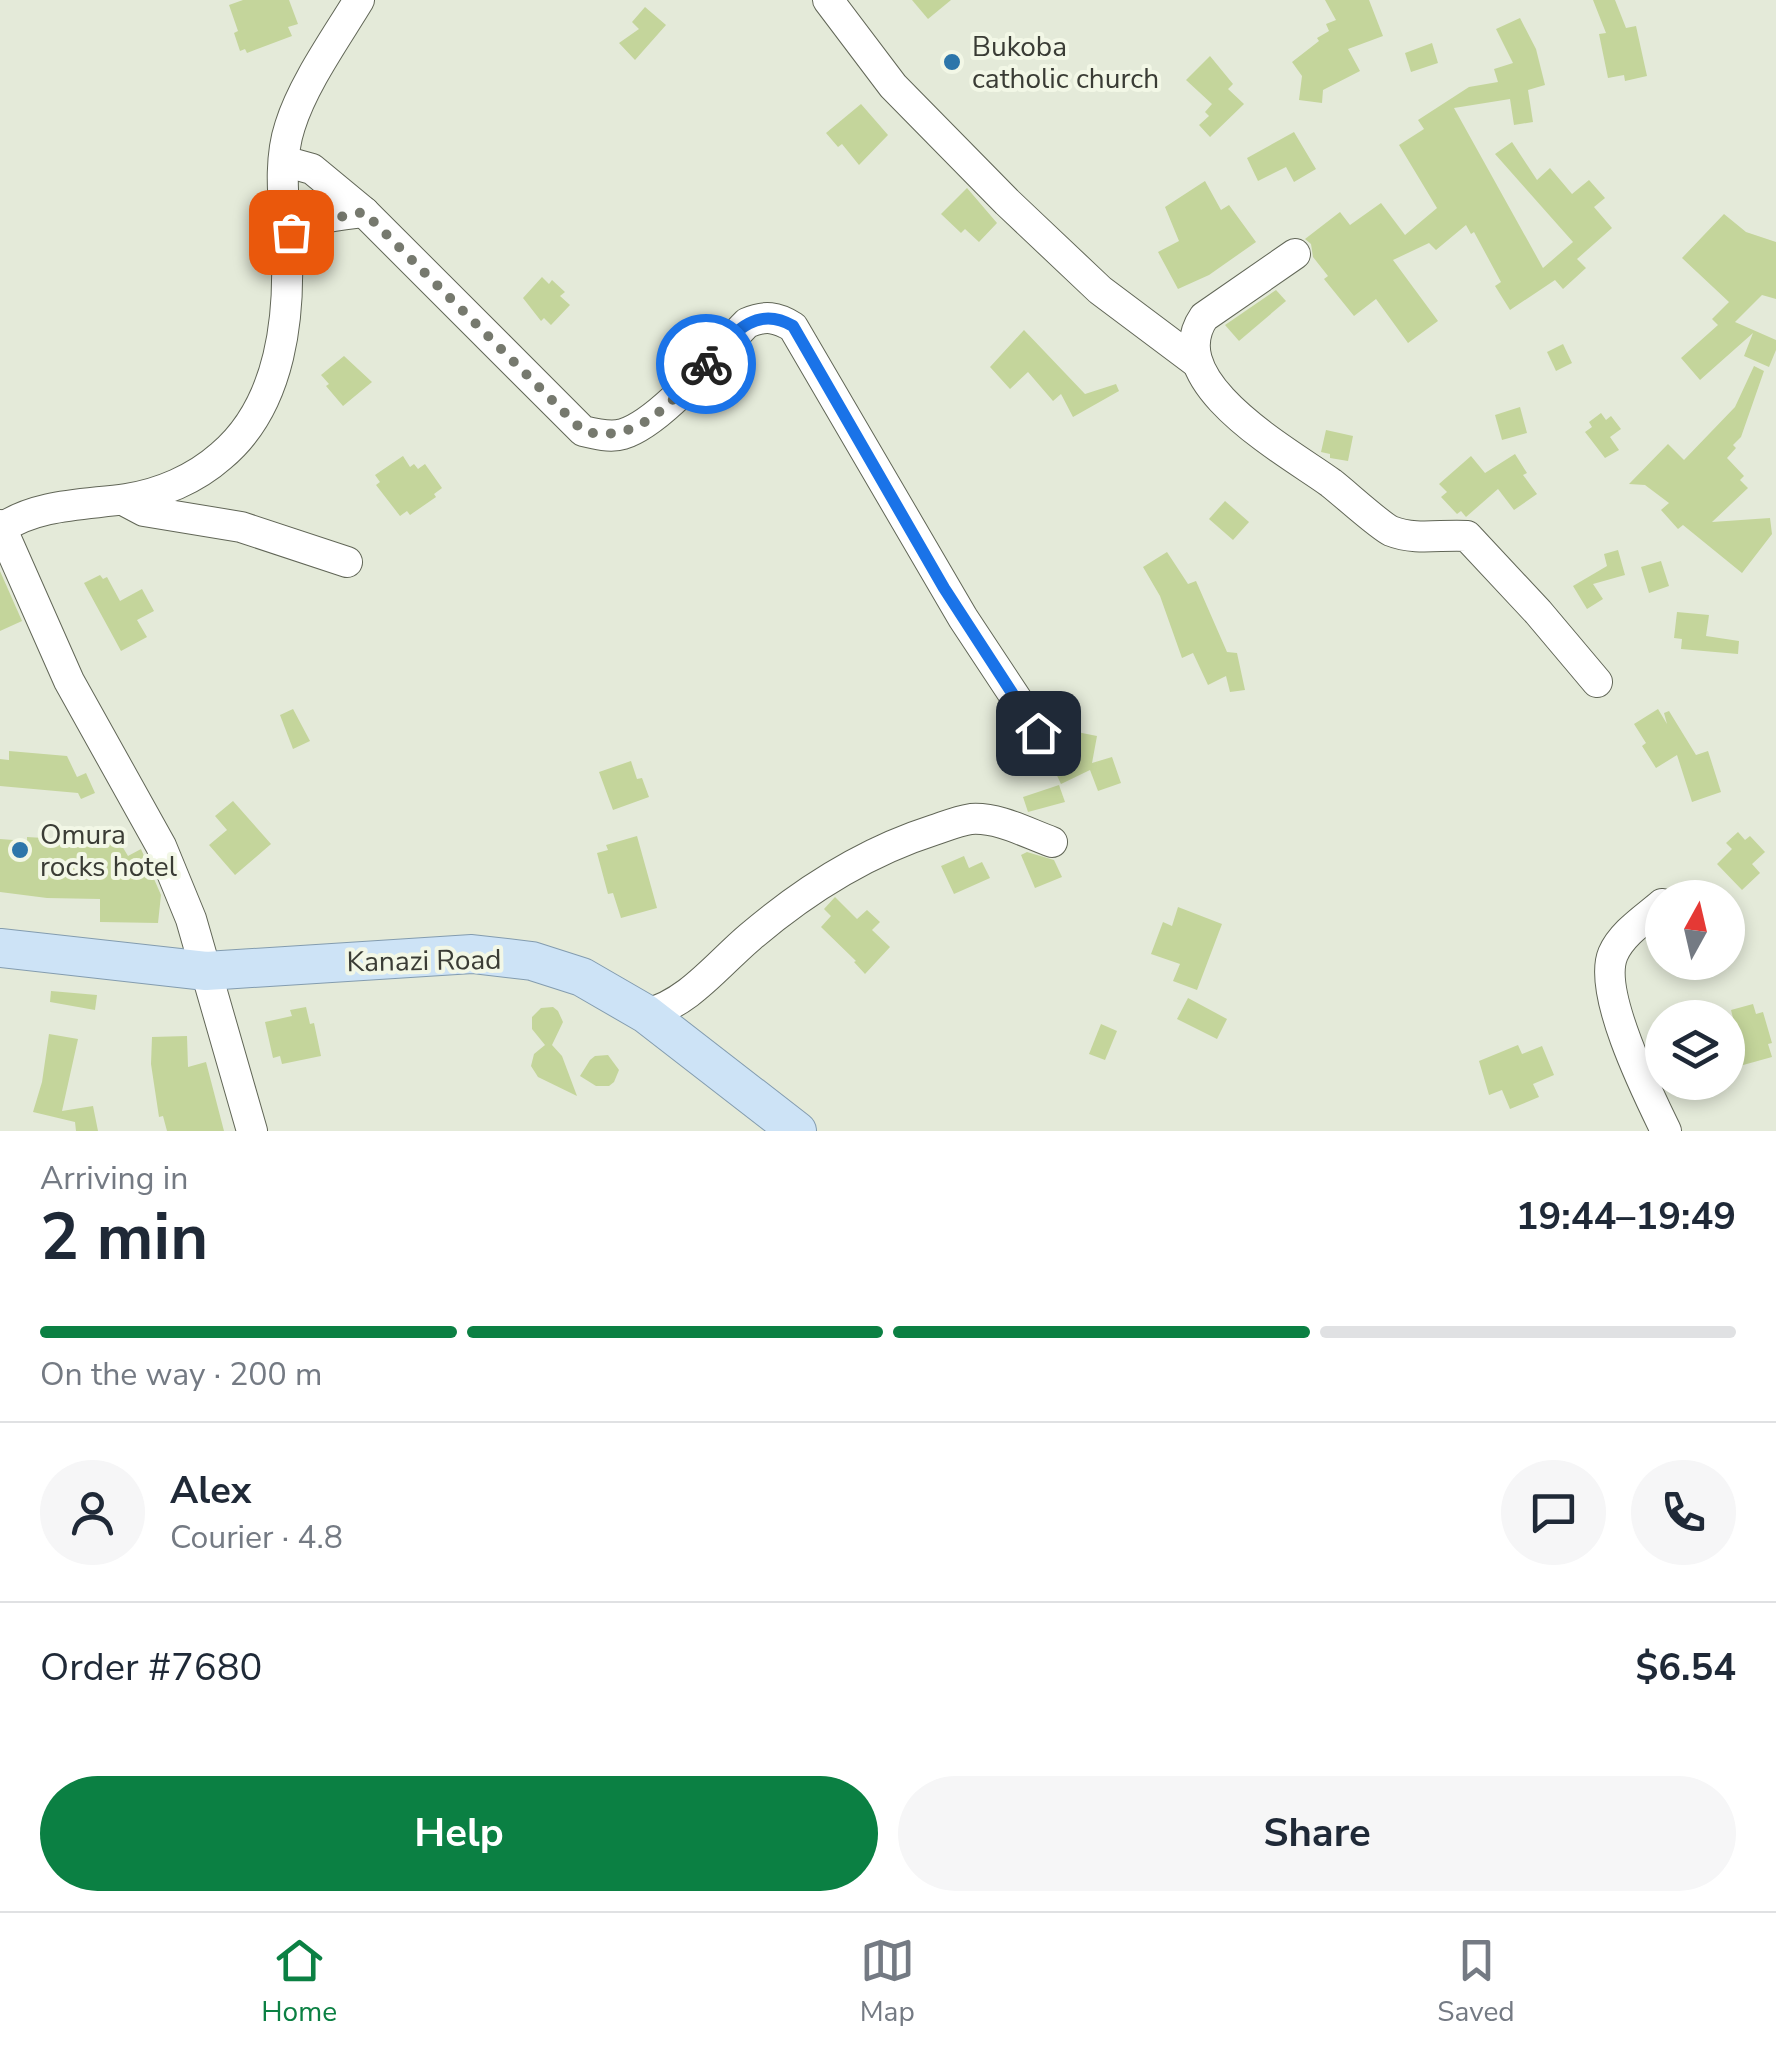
<!DOCTYPE html>
<meta charset="utf-8">
<style>
:root{--surface:#fff;--page:#f6f6f7;--text:#1f2937;--muted:#747a83;--line:#e0e1e3;--accent:#0b8043}
body{margin:0;font-family:"Nunito Sans",sans-serif;background:var(--page);color:var(--text);height:100vh;display:flex;flex-direction:column;font-size:38px;white-space:nowrap}
*{box-sizing:border-box;margin:0}
p{font-size:32px;color:var(--muted)}
.icon{flex:none;width:55px;height:55px;fill:none;stroke:currentColor;stroke-width:2;stroke-linecap:round;stroke-linejoin:round}
.map{position:relative;height:1131px;overflow:hidden}
.sheet{display:flex;flex-direction:column;background:var(--surface);flex:1}
.sheet>*{flex:none}
.needle{width:65px;rotate:8deg}
.tools{position:absolute;left:1645px;top:880px;display:grid;gap:20px}
.tools a{display:grid;place-items:center;width:100px;height:100px;border-radius:50%;background:var(--surface);box-shadow:0 5px 15px #0003;font-size:50px}
.pin{position:absolute;display:grid;place-items:center;width:85px;height:85px;color:#fff;margin:-42px;border-radius:20px;box-shadow:0 5px 15px #0006}
.courier{position:absolute;display:grid;place-items:center;width:100px;height:100px;margin:-50px;border:8px solid #1a73e8;border-radius:50%;background:#fff;color:#222;box-shadow:0 2px 12px #0007}
.overview em{font-style:normal;font-weight:700}
.overview div{display:flex;flex-direction:column-reverse}
.overview{display:flex;align-items:center;justify-content:space-between;height:170px;padding:0 40px}
h1{font-size:65px;font-weight:700;line-height:75px}
.bar{display:grid;grid-template-columns:repeat(4,1fr);gap:15px 10px;align-content:center;height:120px;padding:0 40px}
.bar i{height:12px;border-radius:8px;background:var(--line)}
.bar .selected{background:var(--accent)}
.bar p{grid-column:span 4}
.line{display:flex;align-items:center;gap:25px;padding:0 40px;border-top:2px solid var(--line)}
.line div{flex:1}
.round{display:grid;place-items:center;flex:none;width:105px;height:105px;border-radius:52px;background:var(--page)}
.cta{display:flex;gap:20px;margin-top:auto;padding:20px 40px}
.cta a{flex:1;height:115px;border-radius:60px;background:var(--accent);color:#fff;font-size:40px;font-weight:700;line-height:115px;text-align:center}
.cta a+a{background:var(--page);color:var(--text)}
.menu{display:flex;justify-content:space-around;align-items:center;height:140px;border-top:2px solid var(--line);background:var(--surface);font-size:28px;color:var(--muted)}
.menu a{display:grid;justify-items:center;gap:5px}
.menu .selected{color:var(--accent)}
.map>svg:first-child{display:block}
.building{fill:#c4d59b}
.lines{fill:none;stroke-linecap:round;stroke-linejoin:round}
.minor-casing{stroke:#616657;stroke-width:32}
.major-casing{stroke:#839caf;stroke-width:40}
.minor{stroke:#fff;stroke-width:30}
.major{stroke:#cde3f6;stroke-width:38}
.done{stroke:#76796e;stroke-width:10;stroke-dasharray:0 18}
.route{stroke:#1a73e8;stroke-width:12}
.poi-dot{fill:#2d76aa;stroke:#f2f7e6;stroke-width:4}
.labels{text-anchor:middle;stroke-width:8;stroke-linejoin:round;paint-order:stroke}
.poi-label{font-size:28px;fill:#3a3c35;stroke:#f2f7e6;text-anchor:start}
.street-label{font-size:28px;fill:#3a3c35;stroke:#f2f7e6}
</style>
<div class="map">
<svg width="1776" height="1131" viewBox="0 0 1776 1131">
<rect width="100%" height="100%" fill="#e4ead9"/>
<g class="building">
<polygon points="243,0 289,0 298,24 288,27 292,36 247,53 245,49 240,51 234,33 238,31 229,5"/>
<polygon points="912,0 951,0 928,19"/>
<polygon points="1325,0 1369,0 1383,36 1348,49 1360,71 1323,90 1322,103 1299,100 1302,76 1292,62 1319,41 1317,38 1329,31 1326,24 1336,20"/>
<polygon points="1593,0 1615,0 1626,28 1636,26 1647,76 1625,81 1624,75 1608,78 1599,34 1606,33"/>
<polygon points="645,7 666,25 635,60 619,43 639,29 632,22"/>
<polygon points="1520,18 1536,49 1545,85 1528,90 1533,122 1514,125 1510,99 1454,108 1543,268 1573,242 1495,154 1512,142 1537,180 1550,168 1572,194 1589,180 1605,198 1594,207 1612,228 1577,259 1586,268 1563,289 1555,280 1510,310 1495,286 1501,282 1474,232 1471,234 1466,225 1436,250 1429,243 1393,260 1438,321 1408,343 1376,299 1354,316 1324,279 1328,276 1313,257 1311,244 1305,239 1340,212 1350,225 1381,203 1405,235 1437,208 1399,145 1424,129 1418,120 1469,87 1498,82 1494,69 1513,63 1496,29"/>
<polygon points="1432,43 1438,63 1411,72 1405,53"/>
<polygon points="1210,56 1233,84 1228,89 1244,104 1210,137 1199,125 1209,116 1205,112 1212,104 1186,80"/>
<polygon points="861,104 888,135 859,165 842,144 838,147 826,133"/>
<polygon points="1294,132 1316,169 1294,182 1286,167 1258,181 1247,158"/>
<polygon points="1205,181 1221,210 1229,205 1256,242 1209,275 1178,289 1158,252 1179,241 1165,207"/>
<polygon points="967,188 997,223 979,242 965,229 961,233 941,214"/>
<polygon points="1724,214 1746,232 1776,242 1776,299 1762,295 1735,322 1776,340 1776,350 1769,367 1744,356 1753,333 1700,380 1681,358 1718,325 1712,319 1729,302 1682,258"/>
<polygon points="542,277 549,284 552,280 565,292 560,296 570,305 551,325 544,318 541,321 523,298"/>
<polygon points="1276,290 1286,301 1239,341 1225,325"/>
<polygon points="1024,330 1085,394 1116,384 1119,391 1073,417 1061,394 1053,401 1028,372 1010,389 990,367"/>
<polygon points="1563,344 1572,363 1556,371 1547,352"/>
<polygon points="344,356 372,382 343,406 326,386 329,384 321,375"/>
<polygon points="1754,366 1764,371 1741,437 1733,445 1736,448 1727,458 1744,476 1740,480 1748,488 1712,522 1770,518 1772,534 1742,573 1683,525 1678,529 1661,510 1669,503 1645,485 1629,484 1668,444 1684,460 1735,407"/>
<polygon points="1520,407 1527,433 1502,440 1495,415"/>
<polygon points="1601,413 1606,420 1611,416 1621,429 1610,437 1619,450 1605,458 1585,432 1592,427 1589,422"/>
<polygon points="1326,430 1353,436 1348,461 1330,458 1330,454 1321,452"/>
<polygon points="1515,454 1527,473 1523,475 1537,494 1514,510 1498,489 1466,517 1461,511 1457,514 1441,497 1447,492 1439,484 1471,456 1485,473"/>
<polygon points="403,456 410,467 414,464 418,469 425,464 442,488 434,494 436,497 410,515 407,511 400,516 376,485 380,482 375,475"/>
<polygon points="1225,501 1249,522 1233,540 1209,519"/>
<polygon points="1618,550 1625,575 1593,584 1603,599 1587,609 1573,586 1607,566 1604,554"/>
<polygon points="1167,552 1188,584 1196,581 1227,652 1237,653 1245,690 1230,692 1226,676 1208,685 1193,653 1182,658 1160,596 1143,567"/>
<polygon points="1661,561 1669,586 1649,593 1641,567"/>
<polygon points="0,571 22,621 0,631"/>
<polygon points="100,575 103,579 107,577 120,601 142,589 154,611 137,620 147,637 121,651 84,583"/>
<polygon points="1677,612 1709,615 1706,636 1739,641 1738,654 1681,649 1682,639 1674,638"/>
<polygon points="293,709 310,741 293,749 280,715"/>
<polygon points="1658,709 1667,724 1664,713 1669,711 1696,755 1708,751 1721,792 1692,802 1677,755 1656,768 1642,746 1646,743 1634,724"/>
<polygon points="1073,722 1072,731 1097,736 1092,763 1112,757 1121,783 1098,791 1090,770 1061,784 1045,750 1055,742 1057,729"/>
<polygon points="9,751 67,756 77,777 86,773 95,793 81,799 78,793 0,786 0,759 9,760"/>
<polygon points="631,761 637,779 642,778 649,797 613,810 599,772"/>
<polygon points="1059,785 1065,802 1028,812 1023,797"/>
<polygon points="233,801 271,844 235,875 209,845 227,830 215,816"/>
<polygon points="1738,832 1745,840 1750,836 1765,852 1752,864 1760,873 1742,890 1717,864 1732,849 1726,843"/>
<polygon points="60,836 116,836 128,856 141,849 161,895 158,923 100,922 100,899 47,898 0,892 0,839 27,841 27,837 60,839"/>
<polygon points="637,836 657,908 621,918 613,893 608,894 597,853 608,850 606,845"/>
<polygon points="1027,852 1054,860 1062,877 1035,888 1021,855"/>
<polygon points="964,856 969,868 982,862 990,878 954,894 941,866"/>
<polygon points="835,897 857,919 867,910 880,922 872,930 890,947 865,974 854,962 856,961 821,927 831,916 824,909"/>
<polygon points="1178,907 1222,924 1197,990 1173,981 1180,964 1151,954 1163,922 1172,926"/>
<polygon points="51,991 97,995 95,1010 50,1002"/>
<polygon points="1188,998 1227,1019 1217,1039 1177,1019"/>
<polygon points="1753,1004 1756,1014 1763,1012 1772,1043 1768,1044 1772,1057 1736,1067 1728,1037 1728,1024 1734,1022 1731,1010"/>
<polygon points="306,1007 310,1024 314,1023 321,1056 282,1064 280,1056 273,1058 265,1022 292,1016 290,1010"/>
<polygon points="553,1007 558,1011 563,1022 552,1045 562,1056 577,1096 538,1077 531,1066 534,1054 545,1045 532,1029 532,1017 541,1008"/>
<polygon points="1101,1024 1117,1031 1105,1060 1089,1054"/>
<polygon points="49,1034 78,1039 62,1111 93,1106 98,1131 76,1131 75,1122 33,1112 42,1082"/>
<polygon points="187,1036 188,1067 206,1062 224,1131 167,1131 163,1116 159,1117 151,1064 152,1037"/>
<polygon points="1518,1045 1522,1054 1542,1046 1554,1075 1533,1084 1539,1097 1510,1109 1502,1090 1489,1095 1479,1061"/>
<polygon points="608,1055 619,1070 614,1082 609,1086 596,1086 580,1076 590,1060 595,1056"/>
</g>
<g class="lines">
<g class="minor-casing">
<g id="minor">
<polyline points="828,0 893,86 1007,202 1100,290 1196,362"/>
<path d="M 284,166 L 294,164 L 312,169 L 364,212 L 583,431 C 595,434 611,438 623,434 C 662,422 717,353 747,323 C 765,315 777,317 793,327 L 963,618 L 1039,733"/>
<path d="M 286,240 C 301,217 339,215 364,212"/>
<path d="M 1295,254 L 1204,317 C 1159,382 1290,453 1331,483 C 1344,493 1380,526 1391,531 C 1416,541 1442,534 1467,536 L 1538,612 L 1597,682"/>
<polyline points="127,502 144,511 241,527 347,562"/>
<polyline points="0,525 69,681 161,846 191,919 252,1131"/>
<path d="M 2,528 C 38,504 83,505 126,499 C 160,494 195,479 221,456 C 282,405 291,314 286,239 C 284,203 278,162 290,126 C 303,84 336,38 359,0"/>
<path d="M 1662,904 C 1646,918 1622,933 1613,954 C 1597,992 1648,1094 1666,1131"/>
<path d="M 646,1014 C 688,1004 718,964 750,937 C 805,890 865,852 934,830 C 946,826 958,821 971,819 C 998,817 1027,833 1052,842"/>
</g>
</g>
<g class="major-casing">
<polyline id="major" points="0,948 206,971 472,954 532,961 582,977 646,1014 797,1131"/>
</g>
<use href="#minor" class="minor"/>
<use href="#major" class="major"/>
</g>
<g class="lines">
<path class="done" d="M 291,232 L 306,224 L 364,212 L 583,431 C 639,445 671,402 706,364"/>
<path class="route" d="M 706,364 C 731,337 754,303 793,326 L 944,588 L 1038,733"/>
</g>
<g class="poi-dot">
<circle cx="952" cy="62" r="10"/>
<circle cx="20" cy="850" r="10"/>
</g>
<g class="labels">
<g class="poi-label">
<text x="972" y="56">Bukoba<tspan x="972" dy="32">catholic church</tspan></text>
<text x="40" y="844">Omura<tspan x="40" dy="32">rocks hotel</tspan></text>
</g>
<g class="street-label">
<text transform="translate(424 960) rotate(-1)" y="10">Kanazi Road</text>
</g>
</g>
</svg>
<div class="tools">
<a><svg class="needle" viewBox="-14 -14 28 28"><path d="M0-13l5 13h-10z" fill="#e53935"/><path d="M0 13l5-13h-10z" fill="#747a83"/></svg></a>
<a><svg class="icon" aria-label="layers" viewBox="0 0 24 24"><path d="M12 4l9 5-9 5-9-5zM3 14l9 5 9-5"/></svg></a>
</div>
<div class="pin" style="left:291px;top:232px;background:#ea580c"><svg class="icon" aria-label="bag" viewBox="0 0 24 24"><path d="M5 8h14l-1 12H6zM9 8a3 3 0 0 1 6 0"/></svg></div>
<div class="pin" style="left:1038px;top:733px;background:#1f2937"><svg class="icon" aria-label="home" viewBox="0 0 24 24"><path d="M3 11l9-7 9 7M6 9v11h12V9"/></svg></div>
<div class="courier" style="left:706px;top:364px"><svg class="icon" aria-label="bike" viewBox="0 0 24 24"><circle cx="6" cy="16" r="4"/><circle cx="18" cy="16" r="4"/><path d="M6 16l4-8h5l3 8M10 8l3 8H6M13 5h3"/></svg></div>
</div>
<section class="sheet">
<div class="overview"><div><h1>2 min</h1><p>Arriving in</p></div><em>19:44–19:49</em></div>
<div class="bar"><i class="selected"></i><i class="selected"></i><i class="selected"></i><i></i><p>On the way · 200 m</p></div>
<div class="line" style="height:180px"><a class="round"><svg class="icon" aria-label="person" viewBox="0 0 24 24"><circle cx="12" cy="8" r="4"/><path d="M4 21q1-7 8-7t8 7"/></svg></a><div><b>Alex</b><p>Courier · 4.8</p></div><a class="round"><svg class="icon" aria-label="chat" viewBox="0 0 24 24"><path d="M4 5h16v11H9l-5 4z"/></svg></a><a class="round"><svg class="icon" aria-label="phone" viewBox="0 0 24 24"><path d="M5 4h4l2 5-3 2q2 4 5 5l2-3 5 2v4C11 20 4 13 5 4z"/></svg></a></div>
<div class="line" style="height:130px"><div>Order #7680</div><b>$6.54</b></div>
<div class="cta"><a>Help</a><a>Share</a></div>
</section>
<nav class="menu">
<a class="selected"><svg class="icon" aria-label="home" viewBox="0 0 24 24"><path d="M3 11l9-7 9 7M6 9v11h12V9"/></svg>Home</a>
<a><svg class="icon" aria-label="map" viewBox="0 0 24 24"><path d="M3 6l6-2 6 2 6-2v14l-6 2-6-2-6 2zM9 4v14M15 6v14"/></svg>Map</a>
<a><svg class="icon" aria-label="saved" viewBox="0 0 24 24"><path d="M7 4h10v16l-5-4-5 4z"/></svg>Saved</a>
</nav>
